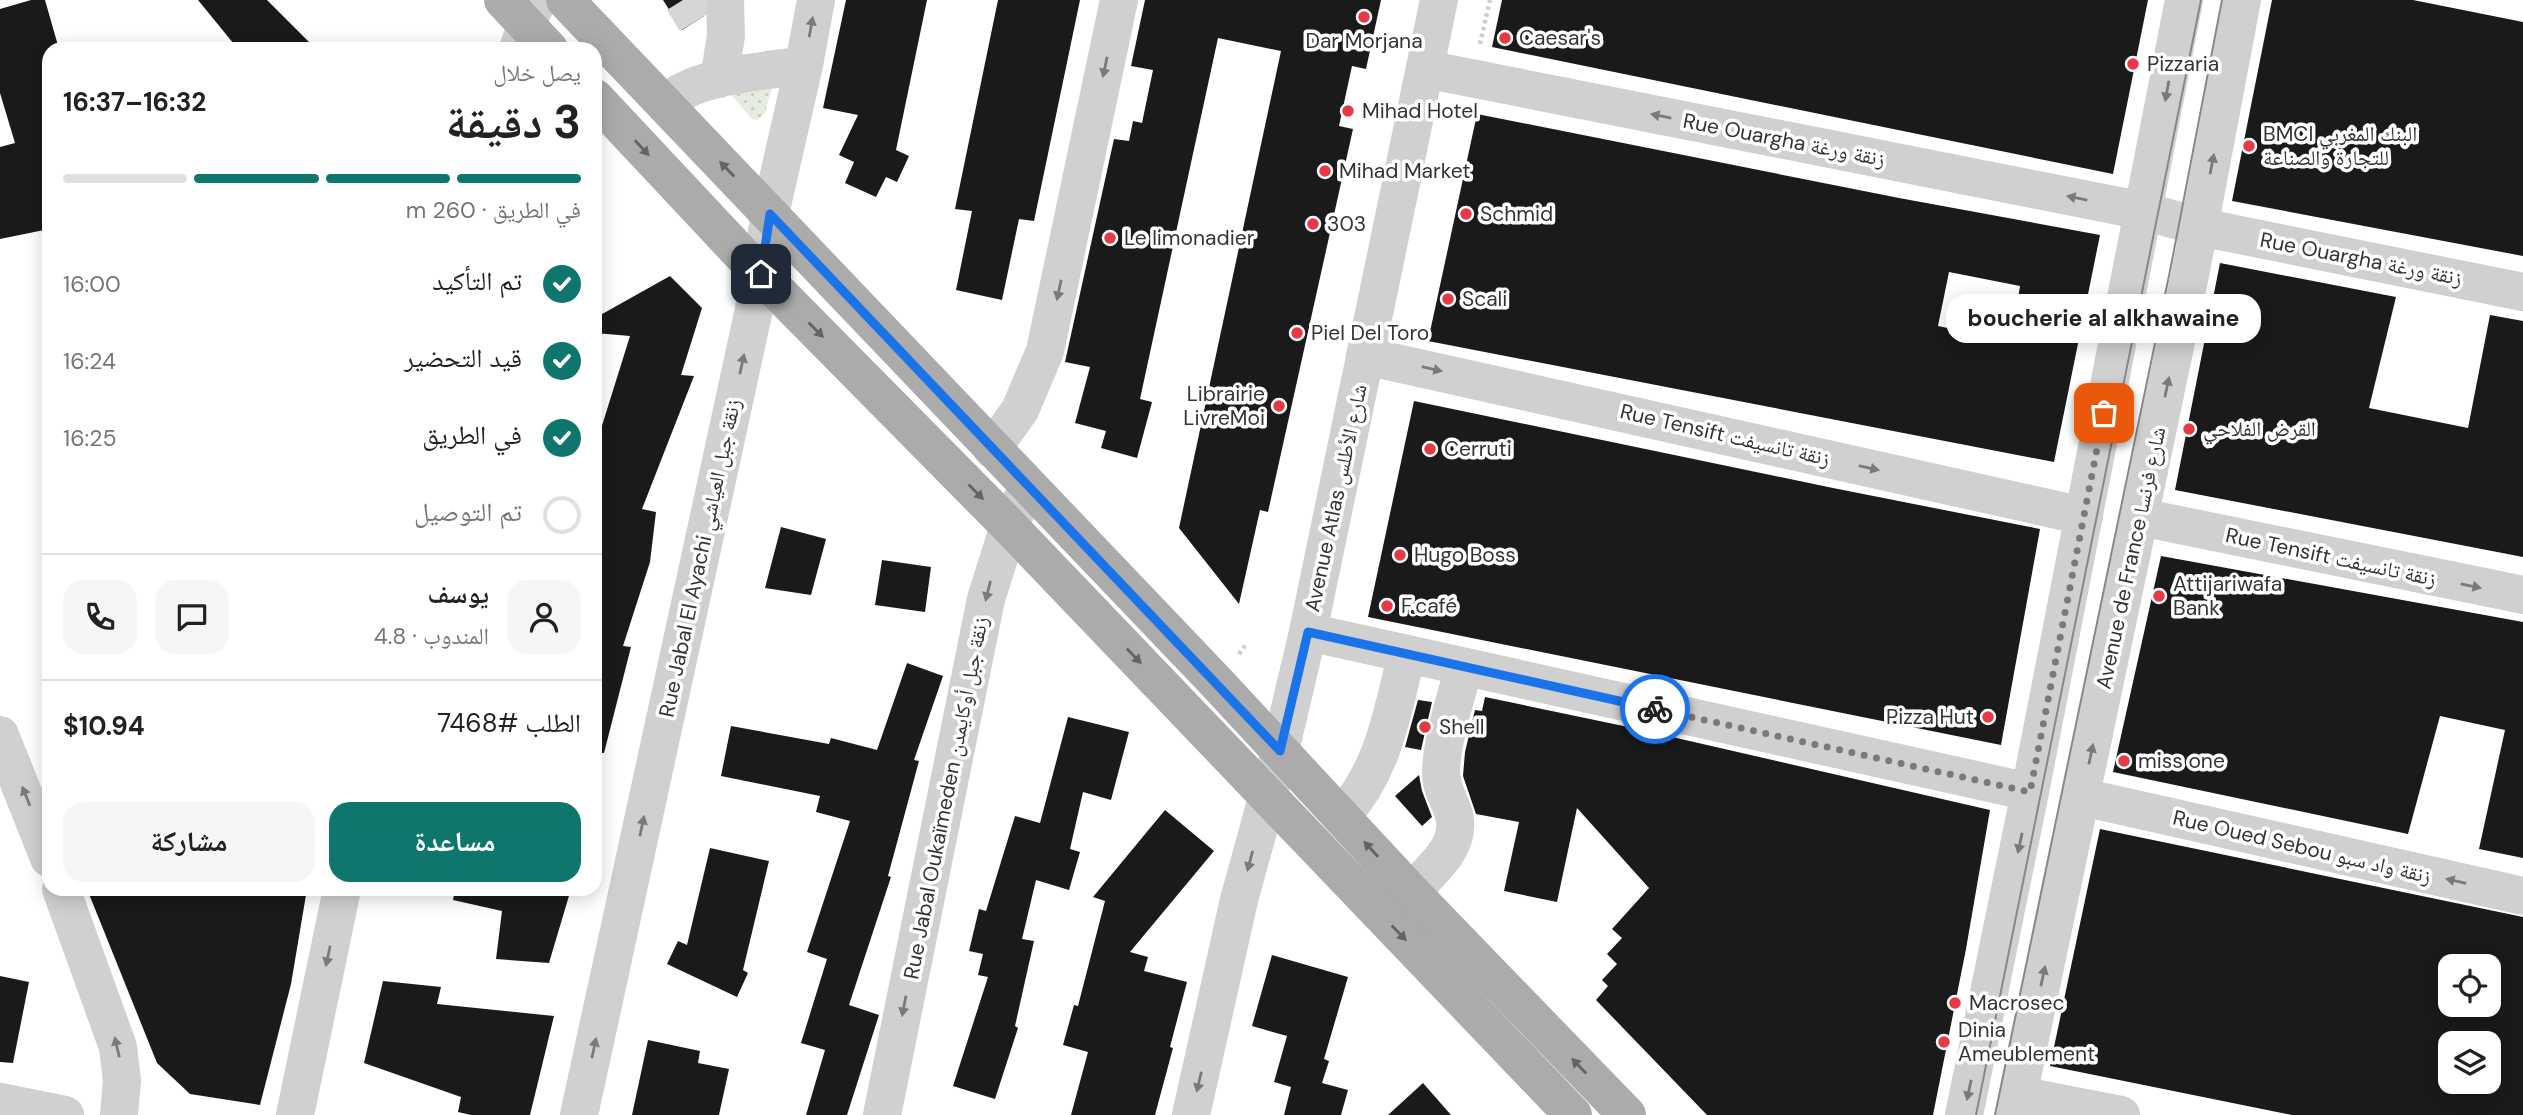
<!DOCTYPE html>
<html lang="ar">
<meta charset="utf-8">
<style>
:root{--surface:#fff;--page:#f6f6f6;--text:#222;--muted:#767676;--line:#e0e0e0;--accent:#0f766e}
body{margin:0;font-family:"DM Sans","Noto Naskh Arabic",sans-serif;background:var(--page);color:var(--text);direction:rtl;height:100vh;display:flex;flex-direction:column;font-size:26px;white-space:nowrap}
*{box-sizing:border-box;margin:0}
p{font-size:23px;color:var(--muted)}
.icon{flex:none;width:38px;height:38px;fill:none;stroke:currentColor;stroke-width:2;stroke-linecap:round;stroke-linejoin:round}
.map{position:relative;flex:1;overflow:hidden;direction:ltr}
.details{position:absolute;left:42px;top:42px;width:560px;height:854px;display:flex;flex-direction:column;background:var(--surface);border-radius:21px;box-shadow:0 4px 18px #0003;direction:rtl}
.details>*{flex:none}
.tools{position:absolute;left:2438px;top:954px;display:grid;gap:14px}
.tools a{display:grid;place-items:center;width:63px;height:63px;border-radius:14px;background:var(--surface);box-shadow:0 4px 18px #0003;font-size:35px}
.pin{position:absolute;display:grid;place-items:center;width:60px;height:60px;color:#fff;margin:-30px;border-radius:14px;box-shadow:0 4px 10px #0006}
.courier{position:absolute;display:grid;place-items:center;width:70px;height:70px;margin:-35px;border:5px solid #1a73e8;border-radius:50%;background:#fff;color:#222;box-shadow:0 2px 9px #0007}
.bubble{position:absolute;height:49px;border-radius:21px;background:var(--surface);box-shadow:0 4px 18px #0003;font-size:23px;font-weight:700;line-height:49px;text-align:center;direction:rtl}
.headline em{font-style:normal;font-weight:700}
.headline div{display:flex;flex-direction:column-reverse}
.headline{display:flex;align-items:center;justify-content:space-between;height:119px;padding:0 21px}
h1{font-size:46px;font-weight:700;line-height:52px}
.bar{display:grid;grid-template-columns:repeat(4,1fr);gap:10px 7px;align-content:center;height:84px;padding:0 21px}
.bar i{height:9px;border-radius:5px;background:var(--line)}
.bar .on{background:var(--accent)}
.bar p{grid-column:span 4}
.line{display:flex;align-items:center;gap:18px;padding:0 21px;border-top:2px solid var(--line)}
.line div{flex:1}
.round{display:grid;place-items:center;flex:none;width:74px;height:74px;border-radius:21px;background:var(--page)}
ol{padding:0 21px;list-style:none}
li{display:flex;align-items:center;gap:21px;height:77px}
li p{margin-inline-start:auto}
li .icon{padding:7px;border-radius:50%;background:var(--accent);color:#fff;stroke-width:4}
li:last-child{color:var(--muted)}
li i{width:38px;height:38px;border:4px solid var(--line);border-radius:50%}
.action{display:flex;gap:14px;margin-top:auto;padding:14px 21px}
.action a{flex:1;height:80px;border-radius:21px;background:var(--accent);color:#fff;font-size:28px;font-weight:700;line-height:80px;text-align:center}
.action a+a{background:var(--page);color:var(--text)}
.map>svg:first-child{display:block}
.grass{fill:url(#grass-dots)}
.building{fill:#1a1a1a;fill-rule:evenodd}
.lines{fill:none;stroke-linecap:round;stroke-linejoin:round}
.minor-tunnel{stroke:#d6d6d6;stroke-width:38;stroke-dasharray:38 19;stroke-linecap:butt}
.path{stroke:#cdcdcd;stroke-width:4.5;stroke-dasharray:3.5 3.5;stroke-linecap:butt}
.minor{stroke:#d0d0d0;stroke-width:38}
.major{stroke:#ababab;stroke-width:38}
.tram{stroke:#888;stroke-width:2}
.oneway{fill:#7a7a7a}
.oneway2{fill:#636363}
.done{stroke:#7a7a7a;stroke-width:7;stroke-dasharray:0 12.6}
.route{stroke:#1a73e8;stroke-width:9}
.poi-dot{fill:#e63946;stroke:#fff;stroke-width:2.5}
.labels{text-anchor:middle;stroke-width:7;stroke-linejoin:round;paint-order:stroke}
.poi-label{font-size:21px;fill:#333;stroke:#fff;text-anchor:start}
.street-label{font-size:21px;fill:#333;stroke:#fff}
</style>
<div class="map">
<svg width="2523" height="1115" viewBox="0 0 2523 1115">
<defs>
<pattern id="grass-dots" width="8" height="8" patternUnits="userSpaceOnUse" patternTransform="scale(1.75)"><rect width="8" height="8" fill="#e6ecdf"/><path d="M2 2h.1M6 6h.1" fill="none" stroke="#c6cbc0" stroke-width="1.8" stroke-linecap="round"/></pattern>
</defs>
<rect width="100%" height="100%" fill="#fff"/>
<polygon class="grass" points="772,87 765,113 757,120 752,119 732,96 732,93"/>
<g class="building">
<polygon points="31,0 45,0 59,49 49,49 49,229 0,239 0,147 15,143 0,93 0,9"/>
<polygon points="198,0 267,0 316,49 238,49"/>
<polygon points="663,0 703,0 704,16 682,30"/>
<polygon points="846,0 927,0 896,150 909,156 897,182 886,177 876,197 845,183 854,162 839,155 858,115 823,108"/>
<polygon points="998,0 1080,0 1034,221 1019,219 1002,300 956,290 972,211 955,209"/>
<polygon points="1145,0 1381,0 1366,69 1352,66 1339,126 1353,129 1268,512 1260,510 1239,604 1179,528 1281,51 1218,38 1140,399 1152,402 1137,458 1101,448 1106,431 1075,423 1090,367 1065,362 1114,139 1129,141 1133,121 1142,123 1153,70 1131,66"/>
<polygon points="1502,0 2148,0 2113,174 1492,47"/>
<polygon points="2272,0 2413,0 2523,22 2523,256 2232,201"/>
<path d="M 1477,114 L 1899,198 L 2100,235 L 2054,462 L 1428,341 ZM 1949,272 L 2020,286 L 2011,341 L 1938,326 Z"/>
<polygon points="2220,263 2396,297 2369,408 2468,428 2490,315 2523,321 2523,557 2175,490"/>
<polygon points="670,276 702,308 681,375 694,376 642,509 656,512 650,562 623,646 631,647 604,753 595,752 595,448 630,336 595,333 595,318"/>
<polygon points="1414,401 1833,488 2040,529 2001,745 1368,617"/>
<polygon points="781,527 826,539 811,595 765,588"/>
<polygon points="2161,556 2523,622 2523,858 2479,849 2505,730 2440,716 2408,834 2113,772"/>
<polygon points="882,560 931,567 925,612 875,605"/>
<polygon points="907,663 943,676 914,760 919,761 888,876 891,877 849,1005 879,1015 847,1115 806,1115 825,1050 801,1043 827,959 807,952 850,821 816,812 820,796 721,776 731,726 829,744 831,738 877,750"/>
<polygon points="1485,697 1633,728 1990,810 1966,949 1933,1115 1707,1115 1596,1000 1608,986 1602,980 1617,964 1607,954 1622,938 1612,929 1649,888 1577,808 1557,902 1504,891 1519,822 1476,814 1463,776 1465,752 1475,710 1482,711"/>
<polygon points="1418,700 1432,702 1421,750 1405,747"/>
<polygon points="1068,717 1129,732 1111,800 1083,792 1070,849 1080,852 1069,890 1036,880 1022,939 1034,941 1015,1026 1018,1028 995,1099 953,1086 988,977 978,975 983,954 969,951 979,909 986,911 1015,816 1040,823"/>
<polygon points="1419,775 1422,791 1432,817 1422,826 1395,796"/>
<polygon points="1165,810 1214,851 1130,952 1148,957 1144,971 1187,982 1170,1047 1173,1048 1155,1115 1071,1115 1088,1052 1063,1045 1074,1005 1078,1006 1105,901 1093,897"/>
<path d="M 2100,829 L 2523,917 L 2523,1115 L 2292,1115 L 2050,1066 ZM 2450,966 L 2488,966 L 2488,1004 L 2450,1004 ZM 2450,1043 L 2488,1043 L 2488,1082 L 2450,1082 Z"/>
<polygon points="710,848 769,861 743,970 748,973 737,997 667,964 678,941 687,945"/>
<polygon points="87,889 307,889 291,984 260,1105 190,1094 157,1063"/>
<polygon points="455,889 571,889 549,963 496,959 502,911 453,900"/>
<polygon points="1272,955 1348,977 1324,1059 1329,1061 1322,1083 1348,1090 1341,1115 1284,1115 1291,1087 1274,1082 1287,1036 1252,1026"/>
<polygon points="0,976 29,982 13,1063 0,1062"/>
<polygon points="383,981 441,987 437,1004 554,1016 530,1115 471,1115 458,1112 461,1097 364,1063"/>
<polygon points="648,1040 700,1051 698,1063 729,1069 719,1115 632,1115"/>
<polygon points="1423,1083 1451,1115 1388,1115"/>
</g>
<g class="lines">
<polyline class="minor-tunnel" points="683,0 696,21"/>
<g class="path">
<polyline points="1480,44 1490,0"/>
<polyline points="1239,654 1247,643"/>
</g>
<g class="minor">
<polyline points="518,49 526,25 538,0"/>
<polyline points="1425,69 2144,211 2200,227 2523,292"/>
<polyline points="719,79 726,36 725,0"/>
<path d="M 665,104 C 696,74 763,72 804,65"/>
<polyline points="1365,356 2084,516"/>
<polyline points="992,449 1020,410 1045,351 1119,0"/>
<polyline points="2140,517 2523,595"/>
<polyline points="1308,632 2030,792"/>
<polyline points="0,735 49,858"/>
<polyline points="2082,797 2523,896"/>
<path d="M 1341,817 C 1385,768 1391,715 1407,654"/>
<polyline points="61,889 118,1047 122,1081 119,1115"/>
<path d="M 1411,892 C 1431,870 1462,847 1454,815 C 1450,800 1441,789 1441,773 C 1441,743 1456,697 1464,667"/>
<polyline points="2018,1095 2121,1115"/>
<polyline points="0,1102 65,1115"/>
<polyline points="295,1115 342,889"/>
<polyline points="579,1115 753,314 770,214 804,65 816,0"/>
<polyline points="882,1115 986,599 1009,526 1028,487"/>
<polyline points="1191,1115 1239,900 1280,751 1308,632 1439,0"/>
<polyline points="1964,1115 2030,792 2184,0"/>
<polyline points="2014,1115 2191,270 2242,0"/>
</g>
<g class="major">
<polyline points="503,0 549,49"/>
<polyline points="565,0 1216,682 1411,892 1627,1115"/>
<polyline points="595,98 760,274 1009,526 1573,1115"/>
</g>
<g class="tram">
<polyline points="1976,1115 2201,0"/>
<polyline points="1995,1115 2171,266 2222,0"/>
</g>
</g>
<defs><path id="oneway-solid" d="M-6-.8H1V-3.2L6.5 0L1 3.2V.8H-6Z" transform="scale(1.75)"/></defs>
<g class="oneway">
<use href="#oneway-solid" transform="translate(811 27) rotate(-80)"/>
<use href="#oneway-solid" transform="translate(1105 67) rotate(102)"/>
<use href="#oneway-solid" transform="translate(2167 91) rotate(100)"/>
<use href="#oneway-solid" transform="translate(1661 116) rotate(-169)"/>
<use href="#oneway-solid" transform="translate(2212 164) rotate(-79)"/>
<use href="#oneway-solid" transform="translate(2077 198) rotate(-169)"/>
<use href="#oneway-solid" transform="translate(1059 290) rotate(102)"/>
<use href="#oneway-solid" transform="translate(742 364) rotate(-78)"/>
<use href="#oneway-solid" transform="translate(1432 369) rotate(13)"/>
<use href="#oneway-solid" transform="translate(2167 387) rotate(-78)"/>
<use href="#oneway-solid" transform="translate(1869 468) rotate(13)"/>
<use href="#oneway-solid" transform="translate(2471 586) rotate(11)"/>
<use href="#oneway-solid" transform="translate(988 591) rotate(104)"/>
<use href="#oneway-solid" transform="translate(2091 754) rotate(-78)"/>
<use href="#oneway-solid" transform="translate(26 796) rotate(-112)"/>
<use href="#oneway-solid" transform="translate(642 826) rotate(-78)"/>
<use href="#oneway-solid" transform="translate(2020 843) rotate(102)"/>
<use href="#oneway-solid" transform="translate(1250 861) rotate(105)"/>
<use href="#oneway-solid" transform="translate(2456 881) rotate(-167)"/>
<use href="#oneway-solid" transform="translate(328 956) rotate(102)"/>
<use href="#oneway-solid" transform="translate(2043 976) rotate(-78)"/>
<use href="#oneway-solid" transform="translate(904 1006) rotate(101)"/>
<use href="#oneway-solid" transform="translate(117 1047) rotate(-103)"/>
<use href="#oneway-solid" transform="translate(594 1048) rotate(-78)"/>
<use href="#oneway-solid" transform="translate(1199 1082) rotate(103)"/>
<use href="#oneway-solid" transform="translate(1969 1090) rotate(102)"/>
</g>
<g class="oneway2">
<use href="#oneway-solid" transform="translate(642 148) rotate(47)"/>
<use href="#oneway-solid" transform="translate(727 169) rotate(-134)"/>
<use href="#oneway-solid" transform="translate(816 330) rotate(45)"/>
<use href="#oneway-solid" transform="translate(976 492) rotate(45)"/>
<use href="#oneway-solid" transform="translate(1134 656) rotate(46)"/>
<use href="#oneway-solid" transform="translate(1371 849) rotate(-133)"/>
<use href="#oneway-solid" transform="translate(1399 933) rotate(46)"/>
<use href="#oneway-solid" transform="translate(1579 1066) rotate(-134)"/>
</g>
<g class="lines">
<polyline class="done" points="1655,709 2030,792 2104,413"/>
<polyline class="route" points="761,274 770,214 1280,751 1308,632 1655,709"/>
</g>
<g class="poi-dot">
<circle cx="1364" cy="17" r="7"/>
<circle cx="1505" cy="38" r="7"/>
<circle cx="2133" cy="64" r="7"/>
<circle cx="1348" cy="111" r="7"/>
<circle cx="2249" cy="146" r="7"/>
<circle cx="1325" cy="171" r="7"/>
<circle cx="1466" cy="214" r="7"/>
<circle cx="1313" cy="224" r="7"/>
<circle cx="1110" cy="238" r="7"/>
<circle cx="1448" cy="299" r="7"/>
<circle cx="1297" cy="333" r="7"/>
<circle cx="1279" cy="406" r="7"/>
<circle cx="2189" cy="429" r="7"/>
<circle cx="1430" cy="449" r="7"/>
<circle cx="1400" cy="555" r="7"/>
<circle cx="2159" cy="596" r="7"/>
<circle cx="1387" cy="606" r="7"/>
<circle cx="1988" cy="717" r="7"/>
<circle cx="1425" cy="727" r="7"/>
<circle cx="2124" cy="761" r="7"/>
<circle cx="1955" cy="1003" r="7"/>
<circle cx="1944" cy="1042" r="7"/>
</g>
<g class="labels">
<g class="poi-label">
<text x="1519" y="45">Caesar's</text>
<text x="1364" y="48" text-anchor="middle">Dar Morjana</text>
<text x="2147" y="71">Pizzaria</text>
<text x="1362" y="118">Mihad Hotel</text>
<text x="2263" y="141">BMCI البنك المغربي<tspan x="2263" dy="24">للتجارة والصناعة</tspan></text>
<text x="1339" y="178">Mihad Market</text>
<text x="1480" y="221">Schmid</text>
<text x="1327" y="231">303</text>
<text x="1124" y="245">Le limonadier</text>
<text x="1462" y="306">Scali</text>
<text x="1311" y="340">Piel Del Toro</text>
<text x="1265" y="401" text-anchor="end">Librairie<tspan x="1265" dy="24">LivreMoi</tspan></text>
<text x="2203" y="436">القرض الفلاحي</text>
<text x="1444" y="456">Cerruti</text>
<text x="1414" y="562">Hugo Boss</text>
<text x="2173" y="591">Attijariwafa<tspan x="2173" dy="24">Bank</tspan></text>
<text x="1401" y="613">F.café</text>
<text x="1974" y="724" text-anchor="end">Pizza Hut</text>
<text x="1439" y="734">Shell</text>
<text x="2138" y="768">miss one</text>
<text x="1969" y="1010">Macrosec</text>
<text x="1958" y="1037">Dinia<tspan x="1958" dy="24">Ameublement</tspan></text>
</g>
<g class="street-label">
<text transform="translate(1784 140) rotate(11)" y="7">Rue Ouargha زنقة ورغة</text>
<text transform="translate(2361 259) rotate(11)" y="7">Rue Ouargha زنقة ورغة</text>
<text transform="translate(1725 435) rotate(13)" y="7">Rue Tensift زنقة تانسيفت</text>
<text transform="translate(1336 498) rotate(-78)" y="7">Avenue Atlas شارع الأطلس</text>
<text transform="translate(2331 557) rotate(12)" y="7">Rue Tensift زنقة تانسيفت</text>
<text transform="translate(700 558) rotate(-78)" y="7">Rue Jabal El Ayachi زنقة جبل العياشي</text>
<text transform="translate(2131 558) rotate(-78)" y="7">Avenue de France شارع فرنسا</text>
<text transform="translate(946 798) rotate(-79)" y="7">Rue Jabal Oukaïmeden زنقة جبل أوكايمدن</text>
<text transform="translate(2302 847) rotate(13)" y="7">Rue Oued Sebou زنقة واد سبو</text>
</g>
</g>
</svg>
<div class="tools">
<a><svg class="icon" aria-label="locate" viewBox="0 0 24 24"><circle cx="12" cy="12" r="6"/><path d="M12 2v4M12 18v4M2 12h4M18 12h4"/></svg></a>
<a><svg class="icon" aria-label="layers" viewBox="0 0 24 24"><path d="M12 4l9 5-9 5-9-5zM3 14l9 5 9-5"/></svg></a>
</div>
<div class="pin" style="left:2104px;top:413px;background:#ea580c"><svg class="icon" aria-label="bag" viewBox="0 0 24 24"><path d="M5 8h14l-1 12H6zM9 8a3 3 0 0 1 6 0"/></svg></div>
<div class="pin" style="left:761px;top:274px;background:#1f2937"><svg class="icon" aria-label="home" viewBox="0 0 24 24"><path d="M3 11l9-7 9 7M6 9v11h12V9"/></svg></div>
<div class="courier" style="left:1655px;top:709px"><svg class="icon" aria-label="bike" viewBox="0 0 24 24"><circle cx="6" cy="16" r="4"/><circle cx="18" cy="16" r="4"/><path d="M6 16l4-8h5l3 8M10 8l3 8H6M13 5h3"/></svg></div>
<div class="bubble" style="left:1946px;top:294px;width:315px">boucherie al alkhawaine</div>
<section class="details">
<div class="headline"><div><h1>3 دقيقة</h1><p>يصل خلال</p></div><em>16:32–16:37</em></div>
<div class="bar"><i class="on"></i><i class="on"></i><i class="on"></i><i></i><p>في الطريق · 260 m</p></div>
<ol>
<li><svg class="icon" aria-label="check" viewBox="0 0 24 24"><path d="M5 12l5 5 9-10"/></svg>تم التأكيد<p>16:00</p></li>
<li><svg class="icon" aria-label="check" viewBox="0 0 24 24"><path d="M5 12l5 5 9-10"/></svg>قيد التحضير<p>16:24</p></li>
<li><svg class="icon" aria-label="check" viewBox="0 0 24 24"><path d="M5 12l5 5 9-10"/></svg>في الطريق<p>16:25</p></li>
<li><i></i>تم التوصيل</li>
</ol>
<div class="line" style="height:126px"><a class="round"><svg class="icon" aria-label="person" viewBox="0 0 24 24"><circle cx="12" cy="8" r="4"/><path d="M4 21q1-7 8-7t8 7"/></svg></a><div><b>يوسف</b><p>المندوب · 4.8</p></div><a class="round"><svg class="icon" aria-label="chat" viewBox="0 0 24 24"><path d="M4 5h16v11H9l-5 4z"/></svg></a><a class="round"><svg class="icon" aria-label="phone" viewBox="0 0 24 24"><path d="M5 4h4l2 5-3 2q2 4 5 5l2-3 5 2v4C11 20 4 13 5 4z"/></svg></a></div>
<div class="line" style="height:91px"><div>الطلب #7468</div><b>$10.94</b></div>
<div class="action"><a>مساعدة</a><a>مشاركة</a></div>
</section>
</div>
